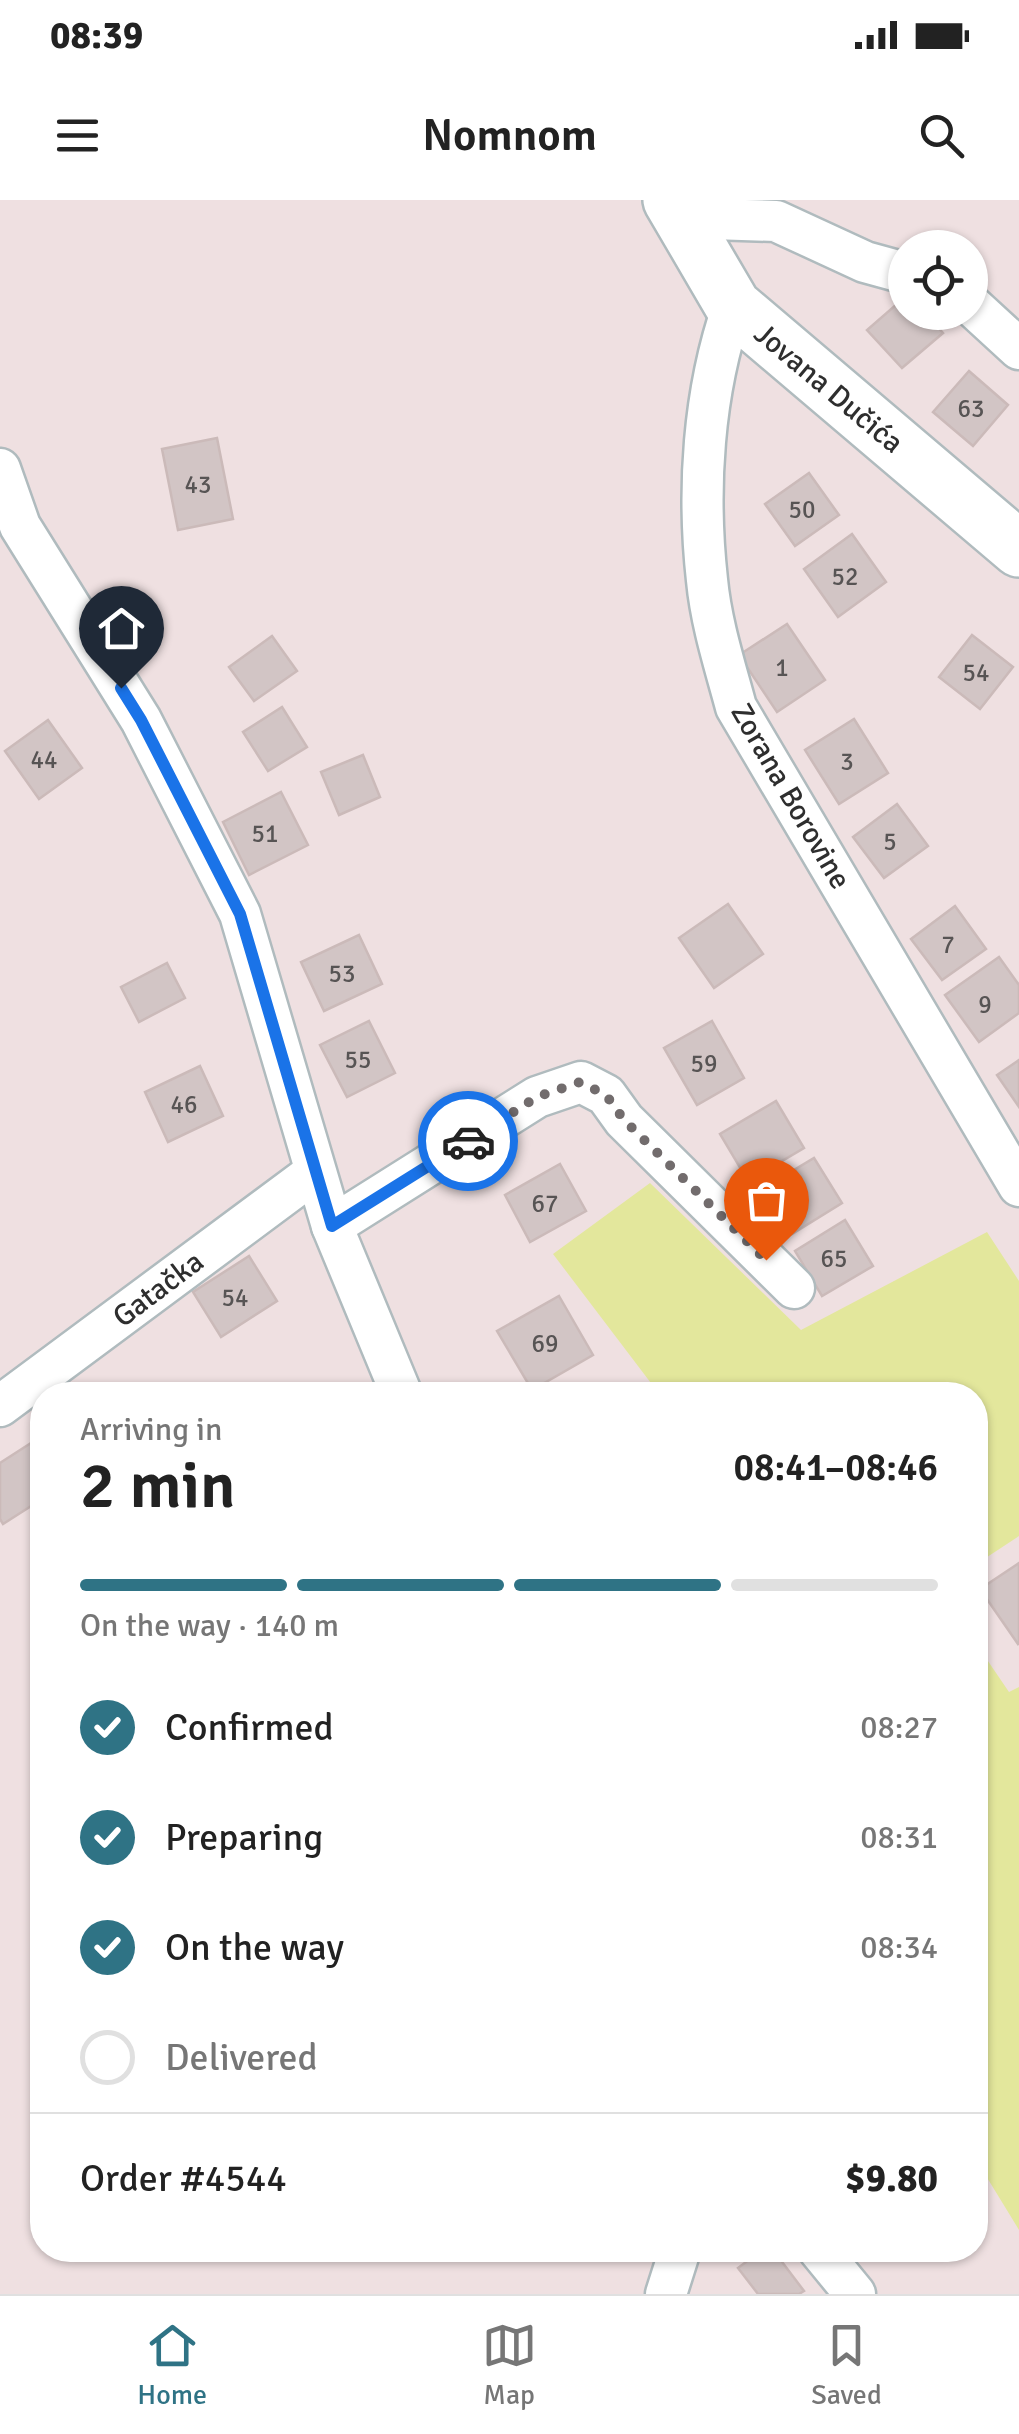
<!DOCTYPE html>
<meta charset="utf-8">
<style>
:root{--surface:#fff;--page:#f2f2f2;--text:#222;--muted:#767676;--line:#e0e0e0;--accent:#2f7385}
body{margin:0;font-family:Signika,sans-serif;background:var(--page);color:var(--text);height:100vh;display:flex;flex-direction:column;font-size:38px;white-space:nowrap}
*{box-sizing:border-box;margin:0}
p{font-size:32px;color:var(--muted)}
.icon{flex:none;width:55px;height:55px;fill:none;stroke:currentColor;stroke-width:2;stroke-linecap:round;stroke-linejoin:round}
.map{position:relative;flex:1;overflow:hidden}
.side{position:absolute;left:30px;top:1182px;width:958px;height:880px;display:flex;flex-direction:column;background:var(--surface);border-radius:40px;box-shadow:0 2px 8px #0004}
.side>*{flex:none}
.buttons{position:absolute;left:888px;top:30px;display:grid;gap:20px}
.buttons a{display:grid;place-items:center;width:100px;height:100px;border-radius:50%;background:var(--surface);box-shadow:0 2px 8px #0004;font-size:50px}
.pin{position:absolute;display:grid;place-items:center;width:85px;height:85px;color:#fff;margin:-102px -42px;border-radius:50% 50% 50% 0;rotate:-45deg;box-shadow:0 0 10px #0007}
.pin .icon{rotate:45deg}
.courier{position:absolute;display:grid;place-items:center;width:100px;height:100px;margin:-50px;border:8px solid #1a73e8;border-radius:50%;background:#fff;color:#222;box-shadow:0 2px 12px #0007}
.head em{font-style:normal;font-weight:600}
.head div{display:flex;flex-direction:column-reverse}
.head{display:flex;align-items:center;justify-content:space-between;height:170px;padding:0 50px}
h1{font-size:65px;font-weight:600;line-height:75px}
.bar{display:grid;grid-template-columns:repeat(4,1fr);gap:15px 10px;align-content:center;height:120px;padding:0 50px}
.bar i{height:12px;border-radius:8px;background:var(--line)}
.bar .selected{background:var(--accent)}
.bar p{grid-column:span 4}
.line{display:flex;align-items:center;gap:25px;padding:0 50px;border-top:2px solid var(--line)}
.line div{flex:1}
ol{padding:0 50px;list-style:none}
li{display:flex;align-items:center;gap:30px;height:110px}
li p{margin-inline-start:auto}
li .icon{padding:10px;border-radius:50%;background:var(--accent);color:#fff;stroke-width:4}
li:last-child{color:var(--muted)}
li i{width:55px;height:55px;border:5px solid var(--line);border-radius:50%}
.status{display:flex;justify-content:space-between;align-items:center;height:70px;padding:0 50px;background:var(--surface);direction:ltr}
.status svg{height:28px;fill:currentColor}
header{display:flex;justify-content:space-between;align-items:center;height:130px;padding:0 50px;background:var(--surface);font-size:45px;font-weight:600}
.dock{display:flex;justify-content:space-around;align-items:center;height:140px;border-top:2px solid var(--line);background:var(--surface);font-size:28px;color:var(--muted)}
.dock a{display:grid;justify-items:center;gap:5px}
.dock .selected{color:var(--accent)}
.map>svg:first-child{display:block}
.green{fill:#e3e79c}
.building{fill:#d2c5c5;stroke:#cbbab9;stroke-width:2.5}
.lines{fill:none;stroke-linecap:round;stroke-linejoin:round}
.minor-casing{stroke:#b0bbbe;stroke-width:45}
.secondary-casing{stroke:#b0bbbe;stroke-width:60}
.minor{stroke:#fff;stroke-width:40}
.secondary{stroke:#fff;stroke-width:55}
.done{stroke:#726c6d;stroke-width:10;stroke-dasharray:0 18}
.route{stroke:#1a73e8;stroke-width:12}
.labels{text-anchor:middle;stroke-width:8;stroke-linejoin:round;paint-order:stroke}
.number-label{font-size:25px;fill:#575454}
.street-label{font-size:30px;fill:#2e2e2e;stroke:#fff}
</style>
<div class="status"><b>08:39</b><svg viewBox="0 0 49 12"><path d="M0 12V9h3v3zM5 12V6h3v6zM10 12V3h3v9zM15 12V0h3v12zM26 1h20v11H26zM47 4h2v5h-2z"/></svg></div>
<header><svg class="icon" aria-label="menu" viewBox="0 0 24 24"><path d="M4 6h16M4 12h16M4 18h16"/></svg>Nomnom<svg class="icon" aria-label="search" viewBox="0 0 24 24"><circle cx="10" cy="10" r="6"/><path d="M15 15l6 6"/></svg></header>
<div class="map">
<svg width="1019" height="2094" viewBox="0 0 1019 2094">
<rect width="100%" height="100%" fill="#efe0e1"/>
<g class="green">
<polygon points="650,983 801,1130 987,1032 1019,1081 1019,1336 975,1365 975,1195 660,1195 553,1054"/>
<polygon points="975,1442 1009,1492 1019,1487 1019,2030 975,1958"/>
</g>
<g class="building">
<polygon points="905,97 905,112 925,112 943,133 902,168 867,130"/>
<polygon points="969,171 1008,205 973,246 933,212"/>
<polygon points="217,238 233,319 178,330 162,249"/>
<polygon points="809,273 839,315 795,346 765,304"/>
<polygon points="852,334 886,382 838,417 804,369"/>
<polygon points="787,424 825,480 777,512 739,455"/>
<polygon points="972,435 1013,467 980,509 939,477"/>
<polygon points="272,436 297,471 254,501 229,467"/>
<polygon points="282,507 307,547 268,571 243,532"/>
<polygon points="854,519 888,573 839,604 805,550"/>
<polygon points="48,520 82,568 39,599 5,551"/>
<polygon points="363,555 380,597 339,615 321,572"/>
<polygon points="281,592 308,645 249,675 223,622"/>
<polygon points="897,604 928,646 884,678 853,637"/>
<polygon points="728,704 763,754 714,788 679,738"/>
<polygon points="955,706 986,749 942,780 911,739"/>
<polygon points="359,735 382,784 324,811 301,762"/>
<polygon points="999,757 1019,785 1019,813 979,842 945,795"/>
<polygon points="167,763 185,798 139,822 121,787"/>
<polygon points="369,821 395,873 347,897 320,845"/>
<polygon points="712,821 744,878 697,905 664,848"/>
<polygon points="1019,860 1019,907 997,875"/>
<polygon points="200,866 223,916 168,942 145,892"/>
<polygon points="776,901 804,948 748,981 720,934"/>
<polygon points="814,958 842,1003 792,1034 764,988"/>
<polygon points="560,964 586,1011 530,1042 505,995"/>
<polygon points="845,1020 873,1066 822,1096 795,1051"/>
<polygon points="249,1056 277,1101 221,1137 193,1092"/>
<polygon points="559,1096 593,1155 532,1190 497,1131"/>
<polygon points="31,1243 42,1262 42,1299 3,1324 0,1319 0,1263"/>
<polygon points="1019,1363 1019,1443 1018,1444 980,1389"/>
<polygon points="762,2050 773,2050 804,2091 799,2094 758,2094 738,2068"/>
</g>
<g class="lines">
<g class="minor-casing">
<g id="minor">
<polyline points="682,18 776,21 865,62 905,73"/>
<polyline points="970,104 1019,149"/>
<path d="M 733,106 C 703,192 697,290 707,380 C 711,423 725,466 736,507 L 1019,986"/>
<polyline points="0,269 20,326 141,520 240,714 332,1026 402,1195"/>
<polyline points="332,1026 537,897 581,882 606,895 624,920 794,1088"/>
<polyline points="0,1206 315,972"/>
<polyline points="819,2050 855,2094"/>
<polyline points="666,2094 680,2050"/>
</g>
</g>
<g class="secondary-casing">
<polyline id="secondary" points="671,0 733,106 1019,349"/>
</g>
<use href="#minor" class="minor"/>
<use href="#secondary" class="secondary"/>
</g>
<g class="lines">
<polyline class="done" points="468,941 537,897 580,882 606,895 624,920 766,1060"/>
<polyline class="route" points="121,488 141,520 240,714 332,1026 468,941"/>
</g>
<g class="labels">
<g class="number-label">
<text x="971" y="217">63</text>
<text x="198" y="293">43</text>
<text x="802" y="318">50</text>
<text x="845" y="385">52</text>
<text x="782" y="476">1</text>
<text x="976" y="481">54</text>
<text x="44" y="568">44</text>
<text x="847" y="570">3</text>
<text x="265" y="642">51</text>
<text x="890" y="650">5</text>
<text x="948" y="753">7</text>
<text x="342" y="782">53</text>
<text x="985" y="813">9</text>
<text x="358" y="868">55</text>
<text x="704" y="872">59</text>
<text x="184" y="913">46</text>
<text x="545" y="1012">67</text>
<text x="834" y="1067">65</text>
<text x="235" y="1106">54</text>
<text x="545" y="1152">69</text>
</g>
<g class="street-label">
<text transform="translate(829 188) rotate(40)" y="10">Jovana Dučića</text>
<text transform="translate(791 596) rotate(60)" y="10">Zorana Borovine</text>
<text transform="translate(158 1089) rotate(-37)" y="10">Gatačka</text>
</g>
</g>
</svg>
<div class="buttons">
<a><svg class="icon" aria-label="locate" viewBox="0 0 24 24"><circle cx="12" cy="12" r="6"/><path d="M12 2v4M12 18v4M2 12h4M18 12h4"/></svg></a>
</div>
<div class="pin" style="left:766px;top:1060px;background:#ea580c"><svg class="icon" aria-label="bag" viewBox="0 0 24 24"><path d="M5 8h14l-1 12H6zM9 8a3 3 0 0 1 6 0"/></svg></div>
<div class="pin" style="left:121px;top:488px;background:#1f2937"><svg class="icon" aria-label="home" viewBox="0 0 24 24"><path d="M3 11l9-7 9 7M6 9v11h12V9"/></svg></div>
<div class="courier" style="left:468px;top:941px"><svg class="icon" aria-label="car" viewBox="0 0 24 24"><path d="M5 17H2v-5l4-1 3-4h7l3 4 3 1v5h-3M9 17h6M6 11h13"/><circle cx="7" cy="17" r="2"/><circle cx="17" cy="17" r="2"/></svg></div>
<section class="side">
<div class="head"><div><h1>2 min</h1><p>Arriving in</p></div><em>08:41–08:46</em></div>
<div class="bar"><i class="selected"></i><i class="selected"></i><i class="selected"></i><i></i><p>On the way · 140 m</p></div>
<ol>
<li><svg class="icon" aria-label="check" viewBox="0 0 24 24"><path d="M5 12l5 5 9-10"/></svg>Confirmed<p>08:27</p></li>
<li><svg class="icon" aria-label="check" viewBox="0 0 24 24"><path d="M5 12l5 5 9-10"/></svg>Preparing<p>08:31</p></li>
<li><svg class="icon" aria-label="check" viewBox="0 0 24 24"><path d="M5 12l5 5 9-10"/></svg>On the way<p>08:34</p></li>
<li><i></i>Delivered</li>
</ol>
<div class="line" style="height:130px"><div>Order #4544</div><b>$9.80</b></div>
</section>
</div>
<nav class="dock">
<a class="selected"><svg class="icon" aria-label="home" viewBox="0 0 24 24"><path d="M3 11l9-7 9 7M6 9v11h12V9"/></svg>Home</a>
<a><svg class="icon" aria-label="map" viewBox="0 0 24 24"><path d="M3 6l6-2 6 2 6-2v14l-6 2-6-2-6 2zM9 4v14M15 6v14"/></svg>Map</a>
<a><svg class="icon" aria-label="saved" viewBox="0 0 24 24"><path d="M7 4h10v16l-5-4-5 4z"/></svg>Saved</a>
</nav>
